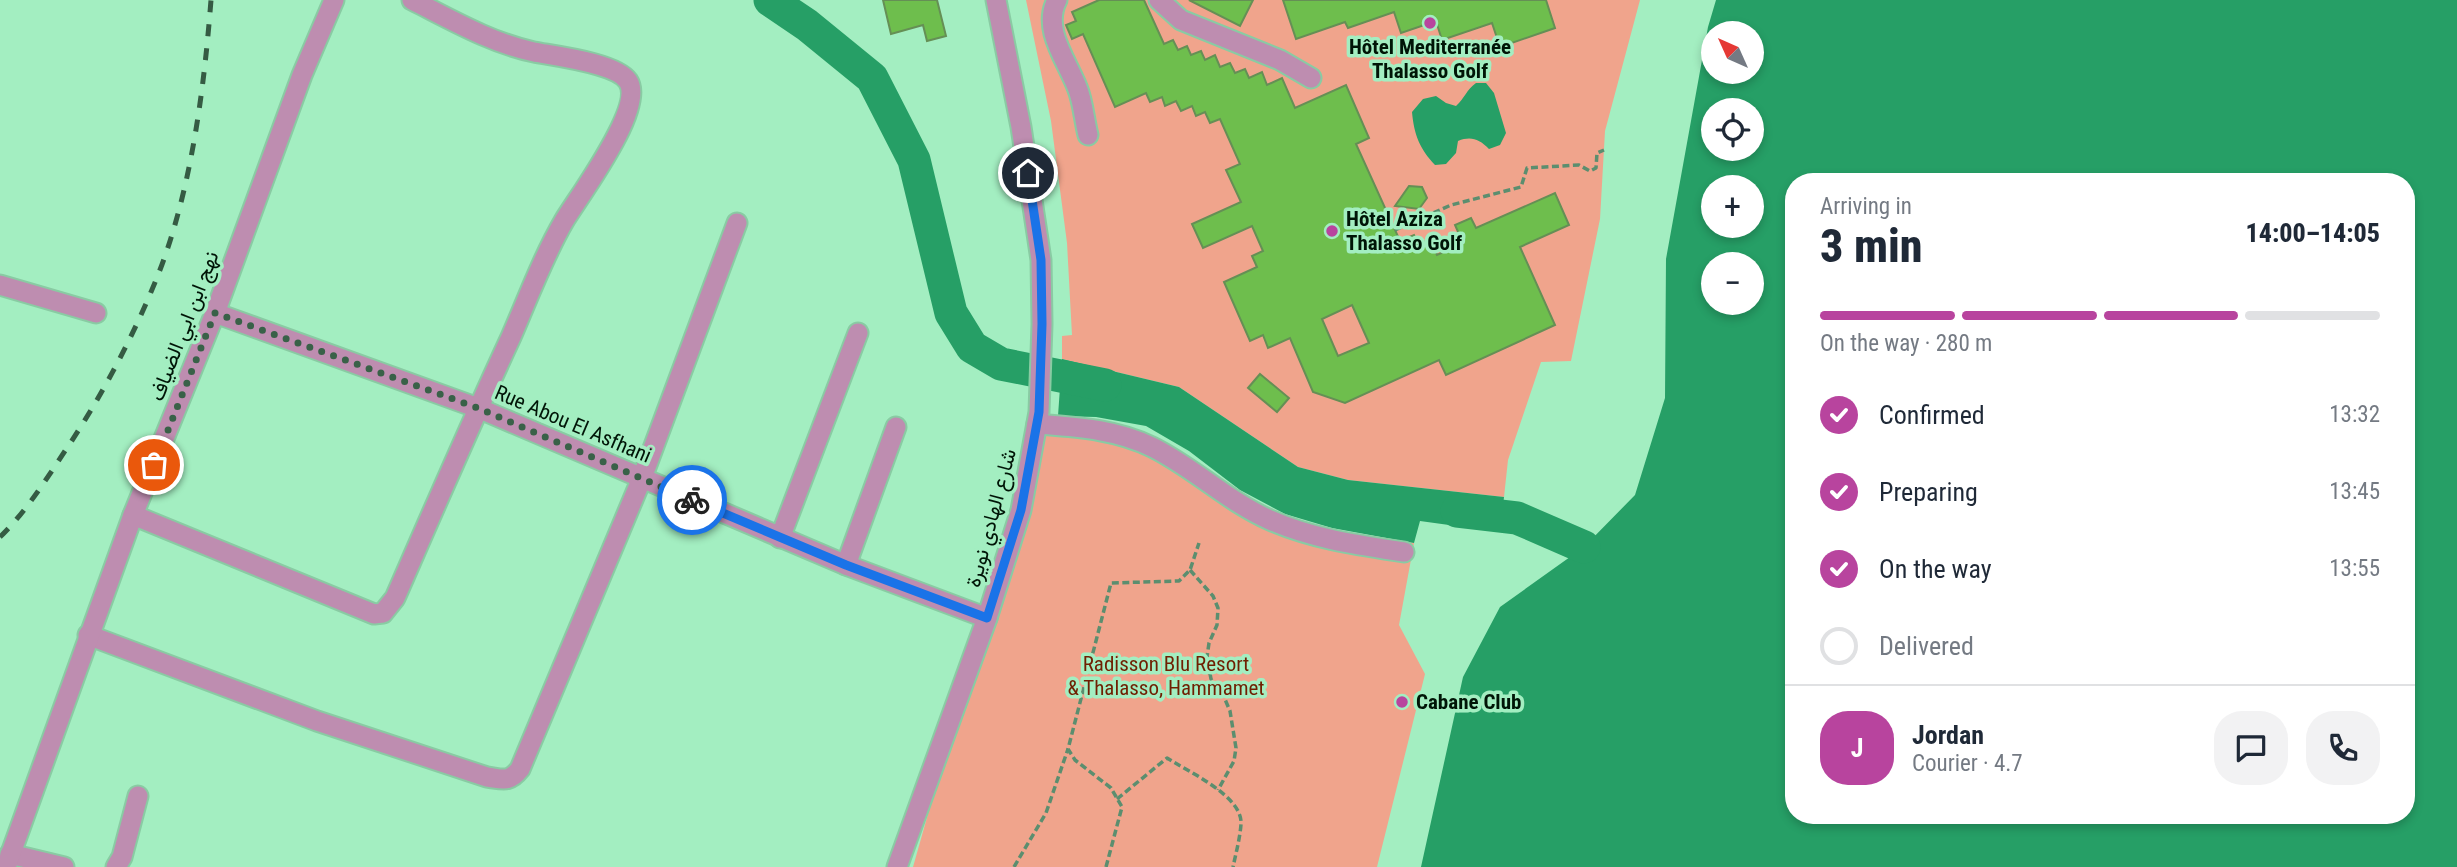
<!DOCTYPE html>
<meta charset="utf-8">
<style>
:root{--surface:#fff;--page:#f2f2f3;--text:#1f2937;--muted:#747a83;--line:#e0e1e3;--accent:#b8449e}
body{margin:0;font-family:"Roboto Condensed",Vazirmatn,sans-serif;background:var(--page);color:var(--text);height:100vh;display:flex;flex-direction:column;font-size:26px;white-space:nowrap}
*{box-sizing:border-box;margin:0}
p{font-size:23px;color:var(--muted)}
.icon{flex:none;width:38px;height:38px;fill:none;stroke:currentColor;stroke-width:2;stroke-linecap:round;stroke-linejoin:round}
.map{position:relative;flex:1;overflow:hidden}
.side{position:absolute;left:1785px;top:173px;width:630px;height:651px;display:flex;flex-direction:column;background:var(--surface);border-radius:28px;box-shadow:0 4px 10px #0003}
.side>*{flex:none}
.needle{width:46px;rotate:315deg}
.buttons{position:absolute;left:1701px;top:21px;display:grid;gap:14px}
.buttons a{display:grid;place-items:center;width:63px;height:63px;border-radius:50%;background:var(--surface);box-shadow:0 4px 10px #0003;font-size:35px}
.pin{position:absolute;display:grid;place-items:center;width:60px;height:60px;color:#fff;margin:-30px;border:4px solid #fff;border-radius:50%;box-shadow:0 2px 7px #0007}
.courier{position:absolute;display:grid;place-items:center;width:70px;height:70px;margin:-35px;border:5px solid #1a73e8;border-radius:50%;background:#fff;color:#222;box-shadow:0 2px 9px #0007}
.overview em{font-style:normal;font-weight:800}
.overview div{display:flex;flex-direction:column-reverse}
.overview{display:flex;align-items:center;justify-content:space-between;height:119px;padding:0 35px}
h1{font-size:46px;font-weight:800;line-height:52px}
.bar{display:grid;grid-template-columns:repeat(4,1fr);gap:10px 7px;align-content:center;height:84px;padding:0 35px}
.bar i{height:9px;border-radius:5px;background:var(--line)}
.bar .selected{background:var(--accent)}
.bar p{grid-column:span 4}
.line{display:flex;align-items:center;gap:18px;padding:0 35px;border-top:2px solid var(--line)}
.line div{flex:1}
.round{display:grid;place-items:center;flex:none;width:74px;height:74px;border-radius:28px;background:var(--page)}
ol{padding:0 35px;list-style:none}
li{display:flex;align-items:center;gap:21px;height:77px}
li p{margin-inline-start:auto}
li .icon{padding:7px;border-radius:50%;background:var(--accent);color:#fff;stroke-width:4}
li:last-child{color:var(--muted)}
li i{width:38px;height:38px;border:4px solid var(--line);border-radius:50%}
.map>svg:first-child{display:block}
.green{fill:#f0a48c}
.water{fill:#269f66;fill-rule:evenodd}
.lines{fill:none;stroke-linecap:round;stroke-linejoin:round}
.river{stroke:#269f66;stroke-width:33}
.building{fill:#6ebe4d;stroke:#658f55;stroke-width:2;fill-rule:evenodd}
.minor-casing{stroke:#89cba3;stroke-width:23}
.path{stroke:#5b8e6f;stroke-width:3.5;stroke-dasharray:7 3.5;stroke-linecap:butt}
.minor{stroke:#be8db0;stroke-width:19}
.rail{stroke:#355b43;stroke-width:5;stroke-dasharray:12 12;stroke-linecap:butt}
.done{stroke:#396148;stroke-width:7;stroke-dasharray:0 12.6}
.route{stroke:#1a73e8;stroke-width:9}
.poi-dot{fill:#b8449e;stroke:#a3eec1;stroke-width:2.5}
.labels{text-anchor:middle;stroke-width:7;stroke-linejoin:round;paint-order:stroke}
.poi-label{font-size:21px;font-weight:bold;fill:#001507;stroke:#a3eec1;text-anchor:start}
.street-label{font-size:21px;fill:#001507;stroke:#a3eec1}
.park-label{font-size:21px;fill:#6f1f02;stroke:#a3eec1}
</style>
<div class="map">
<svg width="2457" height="867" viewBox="0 0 2457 867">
<rect width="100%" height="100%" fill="#a3eec1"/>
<g class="green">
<polygon points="1026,0 1640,0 1605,131 1600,219 1571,361 1541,362 1508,460 1504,497 1348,480 1298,467 1179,387 1062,359 1062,336 1072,335 1067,243 1051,121"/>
<polygon points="1095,427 1282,521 1414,543 1399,625 1425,674 1377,867 913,867 1037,429"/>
</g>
<g class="water">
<path d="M 1716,0 L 2457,0 L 2457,867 L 1421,867 L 1463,677 L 1500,607 L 1584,547 L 1635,495 L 1665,398 L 1666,259 L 1708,27 ZM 1713,33 L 1752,33 L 1752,72 L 1713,72 ZM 1713,110 L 1752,110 L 1752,149 L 1713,149 ZM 1794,182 L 2406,182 L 2406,816 L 1794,816 ZM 1752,187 L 1752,226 L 1713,226 L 1713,187 ZM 1713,264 L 1752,264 L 1752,303 L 1713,303 Z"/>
<path d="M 1476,83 L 1486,83 L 1494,93 L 1506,133 L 1500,145 L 1489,149 C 1479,139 1471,136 1458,141 L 1456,153 L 1446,164 L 1435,165 C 1420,149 1414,135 1412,112 L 1423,99 L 1436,96 L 1446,103 L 1456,106 C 1465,98 1466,90 1476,83 Z"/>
<polygon points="1062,359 1179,387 1298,467 1348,480 1504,497 1500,532 1420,521 1414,543 1332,528 1285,514 1240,490 1189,451 1146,426 1096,417 1058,416"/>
</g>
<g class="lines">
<g class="river">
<polyline points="770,0 807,25 872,78 914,160 951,313 972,347 1001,364 1105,385"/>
<polyline points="1457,511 1517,518 1584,547"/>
</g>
</g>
<g class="building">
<polygon points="883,0 937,0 946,36 927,41 923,25 891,34"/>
<path d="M 1099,0 L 1144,0 L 1164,44 L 1173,40 L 1178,50 L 1187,46 L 1191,55 L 1201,51 L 1205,60 L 1215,55 L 1220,67 L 1230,63 L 1235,73 L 1245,69 L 1249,78 L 1262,72 L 1267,85 L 1282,78 L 1295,108 L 1346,85 L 1369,138 L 1356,144 L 1400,241 L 1414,235 L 1418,245 L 1430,239 L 1437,255 L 1463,243 L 1455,225 L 1471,218 L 1476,228 L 1555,193 L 1569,225 L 1520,247 L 1555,325 L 1446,375 L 1439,360 L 1345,403 L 1313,392 L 1290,338 L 1268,348 L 1263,335 L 1250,341 L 1224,282 L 1257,267 L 1252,256 L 1263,251 L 1252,226 L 1203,248 L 1192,224 L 1241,202 L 1226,170 L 1240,164 L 1220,119 L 1210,123 L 1205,112 L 1196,116 L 1192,106 L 1181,111 L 1176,101 L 1165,106 L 1162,97 L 1150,102 L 1146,93 L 1115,107 L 1083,34 L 1072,39 L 1066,25 L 1076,21 L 1072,12 ZM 1352,305 L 1369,343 L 1338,356 L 1322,319 Z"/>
<polygon points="1189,0 1253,0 1240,26"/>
<polygon points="1283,0 1546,0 1555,28 1500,47 1492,23 1442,40 1436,21 1401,33 1394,12 1348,28 1345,22 1296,39"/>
<polygon points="1409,186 1422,187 1427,198 1419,209 1395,206"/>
<polygon points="1260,374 1289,398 1277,412 1248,388"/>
</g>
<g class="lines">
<g class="minor-casing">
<g id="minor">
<path d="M 1057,0 C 1042,29 1066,59 1077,87 C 1083,101 1084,119 1088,135"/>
<polyline points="1159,0 1181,20 1280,60 1311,78"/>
<polyline points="0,285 96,313"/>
<polyline points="215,313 478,408 846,565 987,618"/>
<path d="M 1037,424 C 1075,427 1116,429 1152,447 C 1193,467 1227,501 1270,520 C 1313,539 1358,545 1404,552"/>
<path d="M 133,515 L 374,614 L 383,613 L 395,598 C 433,511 471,423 511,337 C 528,298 543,257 564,221 C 579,196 646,107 628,81 C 616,63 555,56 534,52 C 491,43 450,19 412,0"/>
<polyline points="780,538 858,333"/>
<polyline points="846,565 896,427"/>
<path d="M 88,635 L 317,721 L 487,777 C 503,779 509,783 520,769 L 642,478 L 737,223"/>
<polyline points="10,854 64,867"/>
<polyline points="6,867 133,515 215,313 302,75 334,0"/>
<polyline points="116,867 122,857 138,796"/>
<polyline points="897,867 987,618 1021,510 1039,412 1042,324 1041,260 1021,127 996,0"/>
</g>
</g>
<g class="path">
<polyline points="1395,230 1451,205 1521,187 1527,168 1579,165 1590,171 1596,168 1597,153 1604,150"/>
<polyline points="1190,570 1213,596 1218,608 1217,625 1209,643 1207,657 1211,679 1224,697 1230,711 1236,748 1234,761 1218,790"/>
<path d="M 1117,799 L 1167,758 C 1187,771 1243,796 1241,824 C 1240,838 1236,853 1233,867"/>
<polyline points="1014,867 1046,813 1068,749"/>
<polyline points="1106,867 1122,807 1111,788 1075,760 1068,749 1111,583 1179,581 1190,570 1199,543"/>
</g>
<use href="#minor" class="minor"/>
<path class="rail" d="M 0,537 C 26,512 47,478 67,448 C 103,394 134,335 158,275 C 191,191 204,90 211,0"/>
</g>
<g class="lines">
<polyline class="done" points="154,465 215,313 478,408 692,500"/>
<polyline class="route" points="692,500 846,565 987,618 1021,510 1039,412 1042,324 1041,260 1028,173"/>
</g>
<g class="poi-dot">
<circle cx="1430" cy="23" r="7"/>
<circle cx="1332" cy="231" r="7"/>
<circle cx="1402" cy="702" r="7"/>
</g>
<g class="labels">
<g class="poi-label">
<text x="1430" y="54" text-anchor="middle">Hôtel Mediterranée<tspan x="1430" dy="24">Thalasso Golf</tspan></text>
<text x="1346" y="226">Hôtel Aziza<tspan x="1346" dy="24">Thalasso Golf</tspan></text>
<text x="1416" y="709">Cabane Club</text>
</g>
<g class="street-label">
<text transform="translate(184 326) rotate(-69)" y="7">نهج ابن ابي الضياف</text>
<text transform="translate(573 424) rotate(23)" y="7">Rue Abou El Asfhani</text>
<text transform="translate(991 518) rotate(-75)" y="7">شارع الهادي نويرة</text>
</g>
<g class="park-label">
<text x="1166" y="671">Radisson Blu Resort<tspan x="1166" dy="24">&amp; Thalasso, Hammamet</tspan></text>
</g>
</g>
</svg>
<div class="buttons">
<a><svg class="needle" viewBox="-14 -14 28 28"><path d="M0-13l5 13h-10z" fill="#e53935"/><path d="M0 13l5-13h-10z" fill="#747a83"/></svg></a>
<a><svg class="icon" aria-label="locate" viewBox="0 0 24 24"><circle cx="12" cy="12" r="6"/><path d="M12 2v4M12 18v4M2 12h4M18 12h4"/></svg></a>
<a>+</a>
<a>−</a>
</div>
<div class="pin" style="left:154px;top:465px;background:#ea580c"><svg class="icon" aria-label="bag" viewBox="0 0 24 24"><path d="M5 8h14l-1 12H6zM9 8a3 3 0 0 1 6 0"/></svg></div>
<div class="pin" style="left:1028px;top:173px;background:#1f2937"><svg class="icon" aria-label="home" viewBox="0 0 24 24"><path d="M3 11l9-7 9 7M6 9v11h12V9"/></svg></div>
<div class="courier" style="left:692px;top:500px"><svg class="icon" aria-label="bike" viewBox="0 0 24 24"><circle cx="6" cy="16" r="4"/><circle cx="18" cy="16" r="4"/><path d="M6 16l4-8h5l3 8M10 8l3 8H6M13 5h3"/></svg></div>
<section class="side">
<div class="overview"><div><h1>3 min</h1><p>Arriving in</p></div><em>14:00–14:05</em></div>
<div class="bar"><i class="selected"></i><i class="selected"></i><i class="selected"></i><i></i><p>On the way · 280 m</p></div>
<ol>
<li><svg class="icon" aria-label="check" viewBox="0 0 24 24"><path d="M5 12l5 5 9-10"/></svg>Confirmed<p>13:32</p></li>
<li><svg class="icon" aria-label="check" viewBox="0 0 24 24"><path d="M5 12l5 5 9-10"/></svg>Preparing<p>13:45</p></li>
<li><svg class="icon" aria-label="check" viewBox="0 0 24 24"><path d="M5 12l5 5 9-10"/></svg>On the way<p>13:55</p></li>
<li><i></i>Delivered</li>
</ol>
<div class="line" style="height:126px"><b class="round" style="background:var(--accent);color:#fff">J</b><div><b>Jordan</b><p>Courier · 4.7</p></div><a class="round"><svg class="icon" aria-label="chat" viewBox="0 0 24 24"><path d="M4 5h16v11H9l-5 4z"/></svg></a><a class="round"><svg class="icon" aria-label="phone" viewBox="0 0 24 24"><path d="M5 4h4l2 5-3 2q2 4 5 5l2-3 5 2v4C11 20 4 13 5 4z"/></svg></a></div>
</section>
</div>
